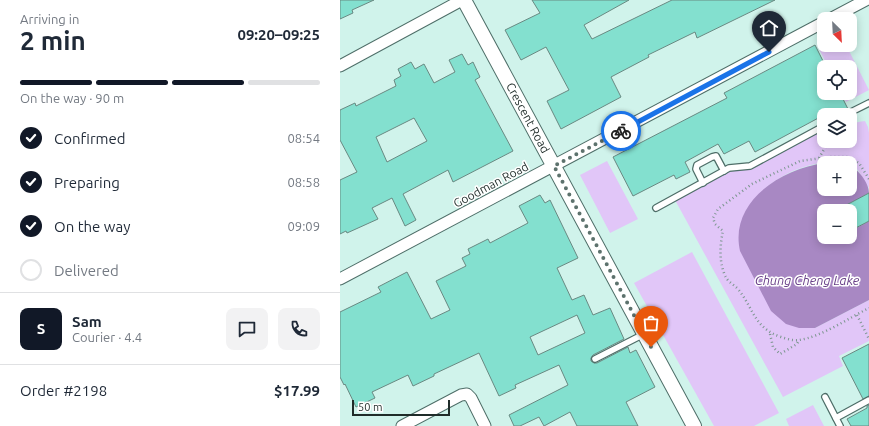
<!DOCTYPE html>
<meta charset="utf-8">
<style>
:root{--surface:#fff;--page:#f2f2f3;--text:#1f2937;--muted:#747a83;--line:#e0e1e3;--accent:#111827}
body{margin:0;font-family:Ubuntu,sans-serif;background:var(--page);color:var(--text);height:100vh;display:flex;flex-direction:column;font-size:15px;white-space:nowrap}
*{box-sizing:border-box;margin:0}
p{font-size:13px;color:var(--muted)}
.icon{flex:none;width:22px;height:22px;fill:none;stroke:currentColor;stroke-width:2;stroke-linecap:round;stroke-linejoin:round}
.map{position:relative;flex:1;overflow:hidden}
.drawer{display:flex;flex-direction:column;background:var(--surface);width:340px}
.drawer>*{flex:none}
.needle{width:26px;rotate:156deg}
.tools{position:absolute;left:477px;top:12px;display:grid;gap:8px}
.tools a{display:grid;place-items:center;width:40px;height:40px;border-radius:8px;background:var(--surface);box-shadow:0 2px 10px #0003;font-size:20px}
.scale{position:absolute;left:12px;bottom:10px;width:98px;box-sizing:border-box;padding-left:4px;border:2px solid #1f2c29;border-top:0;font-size:11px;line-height:14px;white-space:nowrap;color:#1f2c29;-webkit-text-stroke:3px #fff;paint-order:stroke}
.pin{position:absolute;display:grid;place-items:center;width:34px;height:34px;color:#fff;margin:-41px -17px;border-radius:50% 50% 50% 0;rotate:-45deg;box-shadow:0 0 4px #0007}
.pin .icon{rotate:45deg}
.courier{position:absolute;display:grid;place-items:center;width:40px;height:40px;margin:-20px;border:3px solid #1a73e8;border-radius:50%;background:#fff;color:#222;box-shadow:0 1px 5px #0007}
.headline em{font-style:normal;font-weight:600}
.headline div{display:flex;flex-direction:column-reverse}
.headline{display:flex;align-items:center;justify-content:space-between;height:68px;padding:0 20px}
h1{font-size:26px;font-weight:600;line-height:30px}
.bar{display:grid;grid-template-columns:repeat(4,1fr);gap:6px 4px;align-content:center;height:48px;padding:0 20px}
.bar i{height:5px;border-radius:3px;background:var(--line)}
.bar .selected{background:var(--accent)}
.bar p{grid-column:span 4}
.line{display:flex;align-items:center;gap:10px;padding:0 20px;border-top:1px solid var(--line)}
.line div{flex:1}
.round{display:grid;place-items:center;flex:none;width:42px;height:42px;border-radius:8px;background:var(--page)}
ol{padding:0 20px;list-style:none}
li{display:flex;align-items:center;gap:12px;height:44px}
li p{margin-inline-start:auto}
li .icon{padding:4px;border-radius:50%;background:var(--accent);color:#fff;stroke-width:4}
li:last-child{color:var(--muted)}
li i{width:22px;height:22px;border:2px solid var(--line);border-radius:50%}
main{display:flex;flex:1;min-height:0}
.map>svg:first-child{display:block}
.green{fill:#e1c6f8}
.water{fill:#a888c3}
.building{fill:#83e0cf;stroke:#698982;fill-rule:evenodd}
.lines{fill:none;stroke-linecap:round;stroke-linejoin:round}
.service-casing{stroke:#4e6e68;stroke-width:8}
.minor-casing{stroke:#4e6e68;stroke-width:13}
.tertiary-casing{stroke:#4e6e68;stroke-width:16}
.path{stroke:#7d9690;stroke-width:2.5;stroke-dasharray:1 3;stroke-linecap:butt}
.service{stroke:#fff;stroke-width:5.5}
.minor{stroke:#fff;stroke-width:11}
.tertiary{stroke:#fff;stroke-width:14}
.done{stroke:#5d726d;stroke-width:4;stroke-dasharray:0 7.2}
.route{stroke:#1a73e8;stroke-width:5}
.labels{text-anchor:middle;stroke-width:3;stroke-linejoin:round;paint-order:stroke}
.street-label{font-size:12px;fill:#1f2c29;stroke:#fff}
.water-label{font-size:13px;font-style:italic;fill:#693f88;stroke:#fff}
</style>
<main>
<section class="drawer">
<div class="headline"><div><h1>2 min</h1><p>Arriving in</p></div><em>09:20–09:25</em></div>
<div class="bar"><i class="selected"></i><i class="selected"></i><i class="selected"></i><i></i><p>On the way · 90 m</p></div>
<ol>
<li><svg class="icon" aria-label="check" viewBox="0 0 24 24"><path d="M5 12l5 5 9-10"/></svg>Confirmed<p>08:54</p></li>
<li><svg class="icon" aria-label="check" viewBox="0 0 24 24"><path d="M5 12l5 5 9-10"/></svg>Preparing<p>08:58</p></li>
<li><svg class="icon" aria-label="check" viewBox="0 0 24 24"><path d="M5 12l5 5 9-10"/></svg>On the way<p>09:09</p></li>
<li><i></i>Delivered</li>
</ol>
<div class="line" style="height:72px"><b class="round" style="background:var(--accent);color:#fff">S</b><div><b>Sam</b><p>Courier · 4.4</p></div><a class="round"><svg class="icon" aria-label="chat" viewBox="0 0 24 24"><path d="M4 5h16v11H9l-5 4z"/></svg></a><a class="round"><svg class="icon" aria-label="phone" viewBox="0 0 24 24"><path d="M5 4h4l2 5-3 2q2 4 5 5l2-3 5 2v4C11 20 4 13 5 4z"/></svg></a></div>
<div class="line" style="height:52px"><div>Order #2198</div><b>$17.99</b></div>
</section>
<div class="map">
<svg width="529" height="426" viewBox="0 0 529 426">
<rect width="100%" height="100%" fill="#d0f3eb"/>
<g class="green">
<polygon points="484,42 484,45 506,45 529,90 506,102 502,93 510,93 510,67 488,67 477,45"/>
<path d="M 525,121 L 528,127 L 529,133 L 529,188 L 517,169 L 510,165 L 510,163 C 503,163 496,162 488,162 C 455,165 426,182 407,209 L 475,328 L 529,300 L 529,341 L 499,356 L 503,366 L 443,397 L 335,200 L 389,171 L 411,168 L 480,131 L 484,138 L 484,141 L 510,141 L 510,126 L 518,122 Z"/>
<polygon points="267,161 298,219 270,233 240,175"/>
<polygon points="352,252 439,413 414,426 374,426 294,283"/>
<polygon points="473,405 484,426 449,426 446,419"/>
</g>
<path class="water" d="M 484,163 L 484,189 L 510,189 L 510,165 C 518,170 529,182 529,193 L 501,208 L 503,211 L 484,211 L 484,237 L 510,237 L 510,225 L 513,230 L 529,221 L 529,300 L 475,328 L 459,328 L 446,324 L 431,311 L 400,251 C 389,201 442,169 484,163 Z"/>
<g class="building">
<polygon points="0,0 34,0 12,10 13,13 0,19"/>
<polygon points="192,0 289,0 244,25 252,39 332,0 435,0 357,38 355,32 308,55 309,57 271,77 281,97 221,129 207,101 229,90 206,47 181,60 165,30 200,13"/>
<polygon points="475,45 484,63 484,93 500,93 508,109 503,111 501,115 484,115 415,152 409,141 384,154 378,144 345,162 350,172 336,179 334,175 293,196 273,157 387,98 384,93"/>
<path d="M 122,54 L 128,65 L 133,62 L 140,77 L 135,80 L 173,151 L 113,182 L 108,170 L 63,194 L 76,220 L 65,226 L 52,198 L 32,208 L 38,219 L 7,233 L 6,231 L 0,234 L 0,180 L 17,172 L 0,140 L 0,110 L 15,103 L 16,106 L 56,86 L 54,80 L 61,76 L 58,69 L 71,62 L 75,69 L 84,64 L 94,83 L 115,72 L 109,60 ZM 74,118 L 87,141 L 47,162 L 36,137 Z"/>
<polygon points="529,193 529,221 510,231 510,211 495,211"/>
<path d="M 200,195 L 205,203 L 210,200 L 238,258 L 217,268 L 232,300 L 244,295 L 253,315 L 270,308 L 284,339 L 253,355 L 251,358 L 251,361 L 254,363 L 257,363 L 288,347 L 290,353 L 296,350 L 315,387 L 286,402 L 298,426 L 237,426 L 230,412 L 204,426 L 199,417 L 180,426 L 174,426 L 169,415 L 228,385 L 219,365 L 175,385 L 176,388 L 159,396 L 139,353 L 94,374 L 94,376 L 73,386 L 68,375 L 32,392 L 35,398 L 16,407 L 5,384 L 4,385 L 0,377 L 0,312 L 41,292 L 38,287 L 67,272 L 91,319 L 110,310 L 96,281 L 126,266 L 122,258 L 130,254 L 128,249 L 148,239 L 150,243 L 188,223 L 179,206 ZM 237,315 L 245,333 L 198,355 L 190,337 Z"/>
<polygon points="529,344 529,396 523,399 502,358"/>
<polygon points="529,405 529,426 511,426 507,419 527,408 527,406"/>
</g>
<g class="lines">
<g class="service-casing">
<g id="service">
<polyline points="505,115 529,103"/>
<polyline points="363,183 356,169 357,165 372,157 376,156 384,171"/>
<polyline points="316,208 389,168 410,166 484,126"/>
<polyline points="255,359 304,334"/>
<polyline points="485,397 500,426"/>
<polyline points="496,418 529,400"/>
</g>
</g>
<g class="minor-casing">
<g id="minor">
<polyline points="490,19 526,0"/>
<polyline points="0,66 122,0"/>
<polyline points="0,279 484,22"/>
<polyline points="62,426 121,395 127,394 131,398 145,426"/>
</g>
</g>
<g class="tertiary-casing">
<g id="tertiary">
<path id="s1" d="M 124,0 L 354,426"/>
</g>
</g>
<g class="path">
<polyline points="492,111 493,114"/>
<polyline points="479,158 489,141"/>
<path d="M 529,179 L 519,163 L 508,157 L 490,157 L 460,161 L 412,184 L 378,209 L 373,218 L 375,224 L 383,231 C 380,245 379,259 384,273 C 387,282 392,283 398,289 C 414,309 414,328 441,337 C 447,339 454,341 459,340 C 481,337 509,318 529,308"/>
<polyline points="517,315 529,339"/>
<polyline points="430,334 433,347 440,354 457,344 459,340"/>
</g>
<use href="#service" class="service"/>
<use href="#minor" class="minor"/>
<use href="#tertiary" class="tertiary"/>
</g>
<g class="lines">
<polyline class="done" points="281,131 214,166 311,347"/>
<polyline class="route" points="281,131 429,52"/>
</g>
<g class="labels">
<g class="street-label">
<text dy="4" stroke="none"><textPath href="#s1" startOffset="134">Crescent Road</textPath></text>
<text transform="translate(151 185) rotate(-28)" y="4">Goodman Road</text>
</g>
<g class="water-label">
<text x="467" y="285">Chung Cheng Lake</text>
</g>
</g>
</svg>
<div class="tools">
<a><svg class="needle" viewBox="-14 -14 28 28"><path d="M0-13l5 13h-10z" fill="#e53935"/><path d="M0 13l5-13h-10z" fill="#747a83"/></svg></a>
<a><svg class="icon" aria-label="locate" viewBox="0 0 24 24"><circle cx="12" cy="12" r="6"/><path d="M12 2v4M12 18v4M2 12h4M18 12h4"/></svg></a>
<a><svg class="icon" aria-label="layers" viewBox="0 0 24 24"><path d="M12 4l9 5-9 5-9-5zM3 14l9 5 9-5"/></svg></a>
<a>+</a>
<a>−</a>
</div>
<div class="scale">50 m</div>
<div class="pin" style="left:311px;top:347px;background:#ea580c"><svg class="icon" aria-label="bag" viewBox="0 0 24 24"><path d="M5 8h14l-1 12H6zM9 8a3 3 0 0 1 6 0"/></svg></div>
<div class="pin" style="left:429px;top:52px;background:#1f2937"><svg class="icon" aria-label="home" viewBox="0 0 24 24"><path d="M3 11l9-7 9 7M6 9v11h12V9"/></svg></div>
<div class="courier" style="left:281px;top:131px"><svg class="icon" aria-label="bike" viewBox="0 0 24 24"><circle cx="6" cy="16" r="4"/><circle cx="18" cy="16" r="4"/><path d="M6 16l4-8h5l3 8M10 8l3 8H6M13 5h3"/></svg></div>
</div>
</main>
